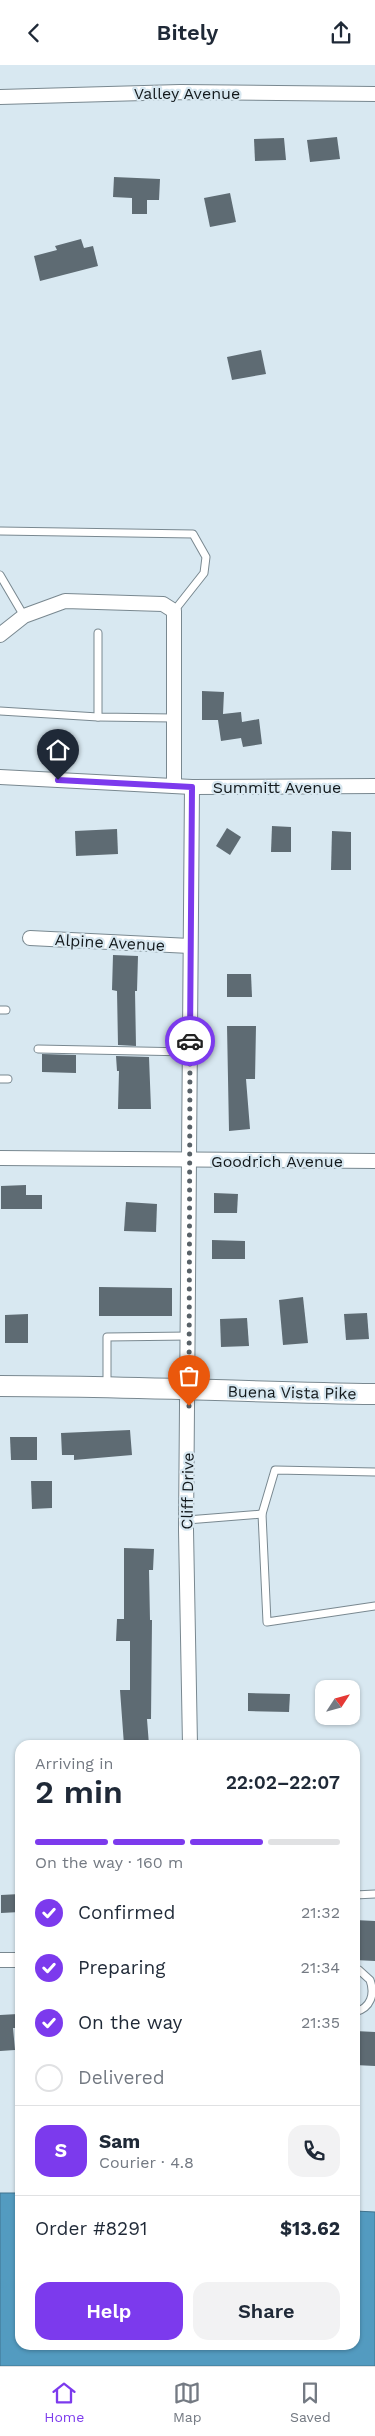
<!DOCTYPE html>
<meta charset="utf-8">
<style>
:root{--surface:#fff;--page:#f2f2f3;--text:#1f2937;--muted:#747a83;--line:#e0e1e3;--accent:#7c3aed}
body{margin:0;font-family:"Work Sans",sans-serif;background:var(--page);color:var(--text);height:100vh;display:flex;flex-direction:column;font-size:19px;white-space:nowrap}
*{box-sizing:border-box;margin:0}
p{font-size:16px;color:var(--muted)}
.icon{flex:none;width:28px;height:28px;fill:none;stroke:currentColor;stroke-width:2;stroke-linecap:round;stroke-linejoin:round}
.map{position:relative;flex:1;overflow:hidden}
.side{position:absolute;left:15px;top:1675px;width:345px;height:610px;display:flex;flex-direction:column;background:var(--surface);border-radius:15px;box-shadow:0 1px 4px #0004}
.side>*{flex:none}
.needle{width:32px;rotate:54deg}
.buttons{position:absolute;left:315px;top:1615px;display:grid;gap:10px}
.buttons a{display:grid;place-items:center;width:45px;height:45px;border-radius:10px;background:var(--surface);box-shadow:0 1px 4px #0004;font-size:25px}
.pin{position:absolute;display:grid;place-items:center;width:42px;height:42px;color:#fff;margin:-51px -21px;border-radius:50% 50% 50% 0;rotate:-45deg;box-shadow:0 0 5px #0007}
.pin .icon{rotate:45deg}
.courier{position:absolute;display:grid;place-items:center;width:50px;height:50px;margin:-25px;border:4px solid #7c3aed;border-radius:50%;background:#fff;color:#222;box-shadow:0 1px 6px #0007}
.head em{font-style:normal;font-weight:600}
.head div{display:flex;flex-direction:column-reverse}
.head{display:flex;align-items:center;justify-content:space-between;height:85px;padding:0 20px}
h1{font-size:32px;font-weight:600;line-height:38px}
.bar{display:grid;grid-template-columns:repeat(4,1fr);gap:8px 5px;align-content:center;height:60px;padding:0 20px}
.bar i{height:6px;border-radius:4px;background:var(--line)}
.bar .current{background:var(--accent)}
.bar p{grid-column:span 4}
.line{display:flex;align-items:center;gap:12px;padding:0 20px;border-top:1px solid var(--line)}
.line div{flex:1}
.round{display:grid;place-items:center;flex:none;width:52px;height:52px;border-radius:15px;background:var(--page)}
ol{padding:0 20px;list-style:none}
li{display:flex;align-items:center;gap:15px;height:55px}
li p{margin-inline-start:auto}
li .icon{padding:5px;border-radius:50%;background:var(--accent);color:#fff;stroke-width:4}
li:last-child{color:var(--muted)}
li i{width:28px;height:28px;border:2px solid var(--line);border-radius:50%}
.button{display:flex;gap:10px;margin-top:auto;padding:10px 20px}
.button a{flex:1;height:58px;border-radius:15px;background:var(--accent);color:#fff;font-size:20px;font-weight:600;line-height:58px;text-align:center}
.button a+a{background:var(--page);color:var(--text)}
header{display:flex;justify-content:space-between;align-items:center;height:65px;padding:0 20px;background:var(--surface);font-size:22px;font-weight:600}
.dock{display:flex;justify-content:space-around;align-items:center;height:70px;border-top:1px solid var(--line);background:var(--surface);font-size:14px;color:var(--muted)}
.dock a{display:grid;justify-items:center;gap:2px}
.dock .current{color:var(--accent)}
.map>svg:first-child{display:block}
.water{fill:#539bc0;stroke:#40748f}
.building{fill:#5e6b73}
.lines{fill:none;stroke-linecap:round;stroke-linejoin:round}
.lane-casing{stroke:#798890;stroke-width:9}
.street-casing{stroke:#798890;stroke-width:16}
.secondary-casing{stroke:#798890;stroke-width:22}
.lane{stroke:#fff;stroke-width:7}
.street{stroke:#fff;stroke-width:14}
.secondary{stroke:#fff;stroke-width:20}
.done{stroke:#586167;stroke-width:5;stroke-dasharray:0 9}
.route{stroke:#7c3aed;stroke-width:6}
.labels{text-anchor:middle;stroke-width:4.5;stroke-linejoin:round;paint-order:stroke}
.street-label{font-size:16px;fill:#13191c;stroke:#d8e8f1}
</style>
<header><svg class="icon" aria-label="back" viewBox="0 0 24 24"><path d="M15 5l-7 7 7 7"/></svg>Bitely<svg class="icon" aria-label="share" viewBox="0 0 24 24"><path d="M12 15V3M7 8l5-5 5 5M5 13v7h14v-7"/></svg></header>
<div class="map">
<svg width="375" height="2301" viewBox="0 0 375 2301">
<rect width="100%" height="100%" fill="#d8e8f1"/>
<polygon class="water" points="0,2128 20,2128 20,2280 355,2280 355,2146 375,2147 375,2301 0,2301"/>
<g class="building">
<polygon points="337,72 340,94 310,97 307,75"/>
<polygon points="284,73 286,95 255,96 254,74"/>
<polygon points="114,112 160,114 159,135 147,135 147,149 132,149 132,133 113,132"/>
<polygon points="230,128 236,157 210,162 204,133"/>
<polygon points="81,174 84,183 93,181 98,201 40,216 34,191 57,185 55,181"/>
<polygon points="261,285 266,309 232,315 227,292"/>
<polygon points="202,626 224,627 223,649 241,647 242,657 259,654 262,679 243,682 241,673 221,676 218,655 202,655"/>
<polygon points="272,761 291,762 291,787 271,787"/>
<polygon points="227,763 241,772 230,790 216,781"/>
<polygon points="117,764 118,789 76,791 75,766"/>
<polygon points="332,766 351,767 351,805 331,805"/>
<polygon points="113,890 138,891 137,926 135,926 136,981 118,980 117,926 112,925"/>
<polygon points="227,909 251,909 252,932 227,932"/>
<polygon points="227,961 256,961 255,1014 246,1014 250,1064 229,1066"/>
<polygon points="42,989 76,990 76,1008 42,1007"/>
<polygon points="116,991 149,992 151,1044 118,1044 119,1006 117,1006"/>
<polygon points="26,1120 26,1130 42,1130 42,1144 1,1144 1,1121"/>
<polygon points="214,1128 238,1129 237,1148 214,1148"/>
<polygon points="126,1137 157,1139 156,1167 124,1166"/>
<polygon points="212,1175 245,1176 245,1194 212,1194"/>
<polygon points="99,1222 172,1223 172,1251 99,1251"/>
<polygon points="303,1232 308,1278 283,1280 279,1235"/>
<polygon points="367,1248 369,1274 346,1275 344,1249"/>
<polygon points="28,1249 28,1278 5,1278 5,1250"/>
<polygon points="247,1253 249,1281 221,1282 220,1254"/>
<polygon points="130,1365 132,1390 74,1395 74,1390 62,1390 61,1368"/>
<polygon points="10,1372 37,1372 37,1395 11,1395"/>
<polygon points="31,1416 52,1416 52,1443 32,1444"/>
<polygon points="124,1483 154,1484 153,1505 149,1505 150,1555 152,1555 151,1654 147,1654 149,1680 124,1680 120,1625 130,1625 130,1576 116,1576 117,1554 124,1554"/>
<polygon points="248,1628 290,1629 289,1647 248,1646"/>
<polygon points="20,1829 20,1847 1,1848 1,1830"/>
<polygon points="355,1855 375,1856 375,1896 355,1895"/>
<polygon points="18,1949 20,1963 13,1963 15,1985 0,1986 0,1950"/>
<polygon points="355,1966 375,1967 375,2001 355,2000"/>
</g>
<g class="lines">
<g class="lane-casing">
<g id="lane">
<polyline points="0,466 193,469 206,492 204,508 174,546"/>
<polyline points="0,510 24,551"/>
<polyline points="0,646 98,652 173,653"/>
<polyline points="98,652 98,568"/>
<polyline points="0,945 6,945"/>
<polyline points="38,984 190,987"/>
<polyline points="0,1014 8,1014"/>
<polyline points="107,1321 107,1272 189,1271"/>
<polyline points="375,1407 275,1405 262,1449 267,1557 375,1541"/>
<polyline points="187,1455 262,1449"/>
<polyline points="355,1830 375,1829"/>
<path d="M 355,1947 C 371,1943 375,1929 370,1915 L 359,1905"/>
</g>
</g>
<g class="street-casing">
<g id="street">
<polyline points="0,32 180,27 375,29"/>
<polyline points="0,570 24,551 65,536 163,539 174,546 174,721"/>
<polyline points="0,712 192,722 375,721"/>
<polyline points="30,873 190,881"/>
<polyline points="0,1093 375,1096"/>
<polyline points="190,1680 186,1465 192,722"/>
<polyline points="0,1895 20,1895"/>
</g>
</g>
<g class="secondary-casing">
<path id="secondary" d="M 0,1321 C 125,1321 250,1327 375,1329"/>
</g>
<use href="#lane" class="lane"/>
<use href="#street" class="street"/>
<use href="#secondary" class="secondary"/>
</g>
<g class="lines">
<polyline class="done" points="189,1341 190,976"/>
<polyline class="route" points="58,715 192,722 190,976"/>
</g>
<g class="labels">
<g class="street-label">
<text x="187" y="34">Valley Avenue</text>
<text x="277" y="728">Summitt Avenue</text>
<text transform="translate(110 877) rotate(3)" y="6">Alpine Avenue</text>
<text x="277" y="1102">Goodrich Avenue</text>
<text transform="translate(292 1327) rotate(1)" y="6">Buena Vista Pike</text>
<text transform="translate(187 1426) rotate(-89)" y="6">Cliff Drive</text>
</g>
</g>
</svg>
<div class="buttons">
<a><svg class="needle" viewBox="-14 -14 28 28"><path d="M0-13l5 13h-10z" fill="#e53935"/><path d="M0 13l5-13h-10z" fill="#747a83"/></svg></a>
</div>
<div class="pin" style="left:189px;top:1341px;background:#ea580c"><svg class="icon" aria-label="bag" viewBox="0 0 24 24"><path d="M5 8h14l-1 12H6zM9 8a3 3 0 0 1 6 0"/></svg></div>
<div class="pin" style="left:58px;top:715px;background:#1f2937"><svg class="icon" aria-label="home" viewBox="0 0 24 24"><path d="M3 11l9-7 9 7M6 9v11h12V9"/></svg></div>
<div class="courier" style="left:190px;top:976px"><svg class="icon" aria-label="car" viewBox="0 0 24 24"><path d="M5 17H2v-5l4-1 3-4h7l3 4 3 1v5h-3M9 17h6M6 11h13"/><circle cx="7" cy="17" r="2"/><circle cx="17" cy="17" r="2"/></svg></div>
<section class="side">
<div class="head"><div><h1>2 min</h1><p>Arriving in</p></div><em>22:02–22:07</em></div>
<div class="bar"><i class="current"></i><i class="current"></i><i class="current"></i><i></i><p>On the way · 160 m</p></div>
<ol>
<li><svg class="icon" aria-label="check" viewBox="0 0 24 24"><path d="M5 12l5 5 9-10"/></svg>Confirmed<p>21:32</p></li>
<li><svg class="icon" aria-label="check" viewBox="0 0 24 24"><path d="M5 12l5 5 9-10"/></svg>Preparing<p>21:34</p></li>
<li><svg class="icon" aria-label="check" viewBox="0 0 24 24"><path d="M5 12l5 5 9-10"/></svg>On the way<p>21:35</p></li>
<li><i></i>Delivered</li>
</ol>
<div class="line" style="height:90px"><b class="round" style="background:var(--accent);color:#fff">S</b><div><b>Sam</b><p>Courier · 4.8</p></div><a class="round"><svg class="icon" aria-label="phone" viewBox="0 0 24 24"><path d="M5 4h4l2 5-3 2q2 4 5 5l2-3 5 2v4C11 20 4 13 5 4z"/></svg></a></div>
<div class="line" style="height:65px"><div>Order #8291</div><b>$13.62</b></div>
<div class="button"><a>Help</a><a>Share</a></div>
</section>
</div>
<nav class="dock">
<a class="current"><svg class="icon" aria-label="home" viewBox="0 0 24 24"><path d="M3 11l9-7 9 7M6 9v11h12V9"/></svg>Home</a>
<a><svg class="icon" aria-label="map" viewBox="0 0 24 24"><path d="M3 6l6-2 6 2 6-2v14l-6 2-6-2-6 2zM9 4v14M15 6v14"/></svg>Map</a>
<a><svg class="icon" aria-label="saved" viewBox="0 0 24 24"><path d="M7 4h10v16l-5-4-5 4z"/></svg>Saved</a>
</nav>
